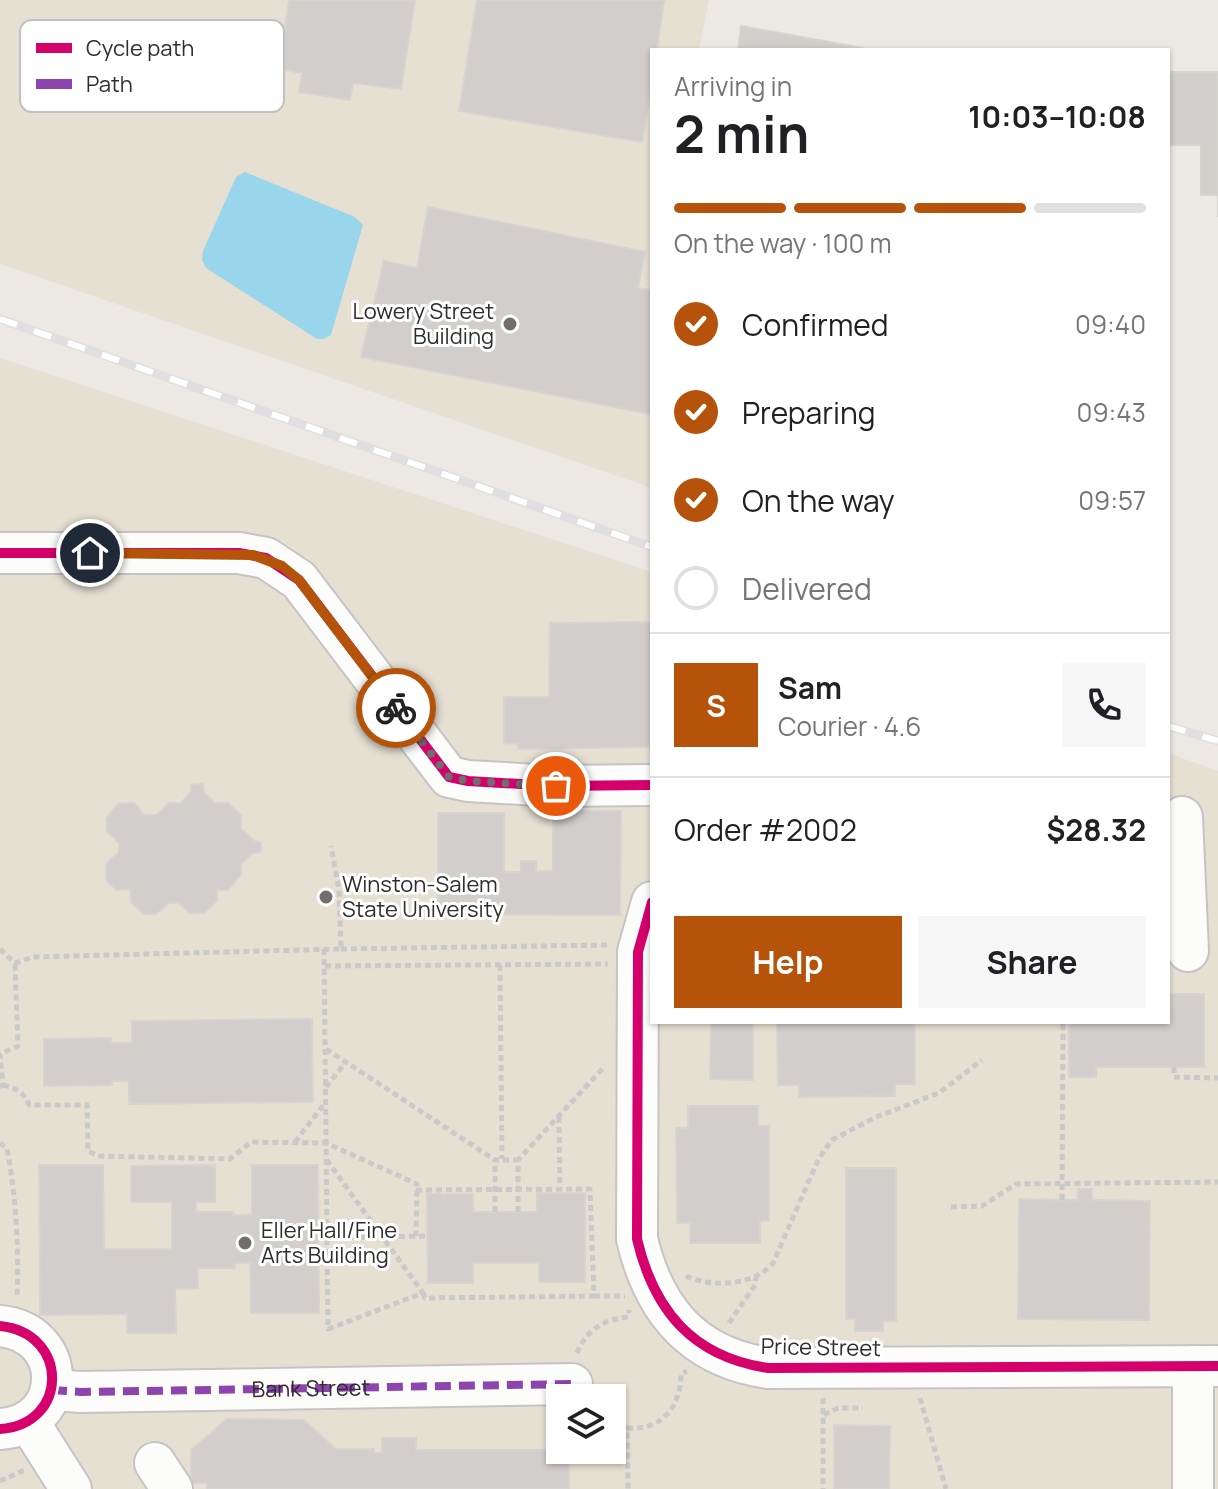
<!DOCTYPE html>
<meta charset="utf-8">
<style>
:root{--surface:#fff;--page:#f6f6f6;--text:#202124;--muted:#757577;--line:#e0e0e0;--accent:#b45309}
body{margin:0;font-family:Manrope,sans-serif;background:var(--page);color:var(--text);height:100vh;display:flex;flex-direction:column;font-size:30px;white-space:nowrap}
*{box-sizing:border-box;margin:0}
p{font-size:26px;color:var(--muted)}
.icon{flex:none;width:44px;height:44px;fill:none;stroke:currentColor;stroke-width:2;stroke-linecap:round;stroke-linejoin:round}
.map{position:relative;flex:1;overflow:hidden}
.details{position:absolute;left:650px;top:48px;width:520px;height:976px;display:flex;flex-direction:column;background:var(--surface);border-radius:0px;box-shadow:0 2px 6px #0004}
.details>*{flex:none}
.tools{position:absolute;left:546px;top:1384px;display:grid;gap:16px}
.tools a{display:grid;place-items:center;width:80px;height:80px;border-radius:0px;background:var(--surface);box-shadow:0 2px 6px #0004;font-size:40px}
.pin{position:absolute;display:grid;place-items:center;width:68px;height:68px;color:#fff;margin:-34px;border:4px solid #fff;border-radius:50%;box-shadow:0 2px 8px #0007}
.courier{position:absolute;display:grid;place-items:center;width:80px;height:80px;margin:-40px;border:6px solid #b45309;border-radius:50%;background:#fff;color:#222;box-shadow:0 2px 10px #0007}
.headline em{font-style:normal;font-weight:700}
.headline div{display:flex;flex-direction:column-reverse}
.headline{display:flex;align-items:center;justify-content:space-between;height:136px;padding:0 24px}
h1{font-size:52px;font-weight:700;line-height:60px}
.bar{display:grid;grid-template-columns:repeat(4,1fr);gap:12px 8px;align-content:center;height:96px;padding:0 24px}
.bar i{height:10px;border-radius:6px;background:var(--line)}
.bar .active{background:var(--accent)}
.bar p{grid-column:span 4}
.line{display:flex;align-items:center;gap:20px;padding:0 24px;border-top:2px solid var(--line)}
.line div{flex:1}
.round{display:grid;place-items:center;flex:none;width:84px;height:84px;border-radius:0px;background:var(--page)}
ol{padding:0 24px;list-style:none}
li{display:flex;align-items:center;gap:24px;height:88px}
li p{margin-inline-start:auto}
li .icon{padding:8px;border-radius:50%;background:var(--accent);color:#fff;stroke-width:4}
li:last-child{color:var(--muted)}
li i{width:44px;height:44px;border:4px solid var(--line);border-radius:50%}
.button{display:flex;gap:16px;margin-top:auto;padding:16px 24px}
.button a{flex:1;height:92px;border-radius:0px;background:var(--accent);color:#fff;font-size:32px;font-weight:700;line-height:92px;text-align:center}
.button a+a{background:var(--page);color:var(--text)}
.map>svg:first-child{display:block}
.education{fill:#e6e0d3;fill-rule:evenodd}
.water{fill:#99d6ec}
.building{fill:#d1cecb;stroke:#d7d4d0;stroke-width:2}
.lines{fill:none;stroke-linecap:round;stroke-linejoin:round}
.minor-casing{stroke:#c5c4c5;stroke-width:44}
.path{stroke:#c9c9c8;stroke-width:5;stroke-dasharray:6 4;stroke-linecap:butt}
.minor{stroke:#fcfcfb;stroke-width:40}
.rail-casing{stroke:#dfdfe1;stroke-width:9}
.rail{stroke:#fff;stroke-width:6;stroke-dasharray:18;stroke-linecap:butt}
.quiet{stroke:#8e44ad;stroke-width:8;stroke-dasharray:16 8;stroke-linecap:butt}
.cycleway-casing{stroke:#fff;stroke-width:15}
.cycleway{stroke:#d6006c;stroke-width:10}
.done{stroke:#706f6e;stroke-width:8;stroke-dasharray:0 14.4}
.route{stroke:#b45309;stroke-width:10}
.poi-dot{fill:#706f6e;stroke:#fff;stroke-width:3}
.labels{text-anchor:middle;stroke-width:6;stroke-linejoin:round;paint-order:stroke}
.poi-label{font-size:22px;fill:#2e2e2e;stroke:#fff;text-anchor:start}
.street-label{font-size:22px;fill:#2e2e2e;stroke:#fff}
.key{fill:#fff;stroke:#c0c0c0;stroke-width:2}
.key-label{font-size:22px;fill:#2e2e2e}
</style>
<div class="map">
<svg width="1218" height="1489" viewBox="0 0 1218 1489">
<rect width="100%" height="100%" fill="#ece8e4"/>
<g class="education">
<polygon points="0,0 709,0 699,50 652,50 652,488 0,264"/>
<path d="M 0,358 L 652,572 L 652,1022 L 1168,1022 L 1168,753 L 1218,771 L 1218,1489 L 0,1489 ZM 560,1398 L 612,1398 L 612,1450 L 560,1450 Z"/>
</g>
<polygon class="water" points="245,172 355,217 363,225 331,335 324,339 317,339 206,268 202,260 203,251 236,177"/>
<g class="building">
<polygon points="289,0 415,0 401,89 353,83 350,100 299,92 302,73 279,69"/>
<polygon points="477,0 664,0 657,50 652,50 652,80 642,142 459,111"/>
<polygon points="741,26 863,48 863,50 738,50"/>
<polygon points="1168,72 1218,72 1218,217 1218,195 1201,195 1201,145 1168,145"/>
<polygon points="428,207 645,252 638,288 652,290 652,401 650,414 361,357 384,261 417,268"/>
<polygon points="652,622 652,747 518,749 518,744 504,743 504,697 549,697 550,623"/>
<polygon points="203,784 204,792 215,803 228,803 241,815 241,829 255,841 261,842 261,852 253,853 241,864 241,875 228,890 217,890 217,901 204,913 189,913 179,903 169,903 156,914 144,914 131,902 130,889 116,890 106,880 106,864 119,852 119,843 107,832 106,818 118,804 134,803 144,815 157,815 168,803 181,803 191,792 191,785"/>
<polygon points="553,811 621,811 620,915 438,914 438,813 504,813 504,872 521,872 521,861 536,861 536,871 553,871"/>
<polygon points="1168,994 1204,994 1204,1067 1096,1067 1096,1077 1069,1077 1069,1022 1168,1022"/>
<polygon points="312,1019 313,1102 129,1104 129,1081 112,1081 112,1085 44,1086 44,1039 111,1038 111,1043 132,1043 132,1021"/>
<polygon points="711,1022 753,1022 753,1080 710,1079"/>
<polygon points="777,1022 915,1022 915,1084 895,1084 895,1096 799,1097 799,1085 778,1085"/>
<polygon points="688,1106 758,1106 758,1126 769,1126 769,1221 760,1221 760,1243 690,1243 690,1223 677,1223 676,1128 688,1128"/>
<polygon points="39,1165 103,1165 104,1249 172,1249 172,1202 131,1202 131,1166 215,1165 215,1202 196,1202 196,1212 233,1212 233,1215 252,1215 252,1165 318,1165 319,1313 251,1313 250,1263 235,1263 235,1268 198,1268 198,1288 175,1289 176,1333 127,1333 127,1314 40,1315"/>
<polygon points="846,1168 896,1168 896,1321 883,1321 883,1331 855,1331 855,1319 846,1319"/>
<polygon points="1078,1189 1092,1189 1092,1200 1150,1201 1149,1320 1018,1319 1019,1199 1078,1200"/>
<polygon points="537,1193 585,1193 585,1282 539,1282 539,1263 473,1263 473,1283 428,1283 427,1194 473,1194 473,1212 537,1212"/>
<polygon points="227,1419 304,1420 336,1449 374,1449 374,1453 382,1453 382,1438 416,1438 416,1450 569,1450 569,1489 207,1489 207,1483 191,1483 191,1450"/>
<polygon points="834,1425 890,1426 889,1489 834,1489"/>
</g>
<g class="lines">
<g class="minor-casing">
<g id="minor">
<polyline points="0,553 239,553 266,558 299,580 449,777 468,781 556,786 652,785"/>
<polyline points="1182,817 1188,951"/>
<path d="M 652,902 L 638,952 L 637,1239 C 654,1311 693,1357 768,1368 L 1218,1366"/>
<path d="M 0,1326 C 70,1333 69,1425 0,1429"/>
<polyline points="1193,1366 1193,1489"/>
<polyline points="51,1390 81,1392 572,1384"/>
<polyline points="28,1421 71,1489"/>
<polyline points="155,1463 172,1489"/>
</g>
</g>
<g class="path">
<polyline points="0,949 15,963 33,957 341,949 339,890 331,846"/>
<polyline points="324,949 328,1329 423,1293 326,1159"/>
<polyline points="341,949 608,945"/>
<polyline points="500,965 502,1159"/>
<polyline points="325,966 608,964"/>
<polyline points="326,1049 495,1160"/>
<polyline points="1174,1067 1174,1077 1218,1078"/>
<path d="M 3,1085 C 16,1088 25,1093 29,1105 L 87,1105 L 88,1151 L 98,1156 L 230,1159 L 251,1142 L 326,1143 L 417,1184 L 416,1237"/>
<polyline points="0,1087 3,1085 0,1054 18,1046 15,963"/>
<polyline points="326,1087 345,1063"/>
<polyline points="559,1117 560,1191"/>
<polyline points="295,1142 325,1103"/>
<path d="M 0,1143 L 7,1148 C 16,1198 19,1246 17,1296"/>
<polyline points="416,1190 590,1189 594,1296 425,1298 423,1293"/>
<polyline points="1062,1200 1063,1022"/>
<polyline points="951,1207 982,1206 1016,1184 1218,1182"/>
<polyline points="495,1212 495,1160 518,1160"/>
<polyline points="518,1212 518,1160 605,1066"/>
<polyline points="319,1238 427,1236"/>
<path d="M 686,1276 C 712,1288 754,1286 773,1263 L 819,1158 L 832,1140 L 876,1117 L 939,1093 L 982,1060"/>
<polyline points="594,1296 625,1296"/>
<polyline points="729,1323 755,1285 756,1278"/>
<path d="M 577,1353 C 586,1330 604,1319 628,1317 L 629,1310"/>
<polyline points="823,1398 823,1489"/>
<polyline points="920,1398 946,1489"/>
<polyline points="824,1415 838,1408 863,1408"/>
<polyline points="612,1424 627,1428 628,1489"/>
<path d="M 627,1428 C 662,1431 681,1406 681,1374 L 687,1371"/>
<polyline points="0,1481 25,1470"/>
</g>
<use href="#minor" class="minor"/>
<g class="rail-casing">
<g id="rail">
<polyline points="0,319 652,547"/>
<polyline points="1168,726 1218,741"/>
</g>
</g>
<use href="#rail" class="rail"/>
<path class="quiet" id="s1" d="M 51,1390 L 81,1392 L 572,1384"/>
<g class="cycleway-casing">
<g id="cycleway">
<polyline points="0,553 239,553 266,558 299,580 449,777 468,781 556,786 652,785"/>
<path d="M 652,902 L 638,952 L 637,1239 C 654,1311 693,1357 768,1368 L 1218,1366"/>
<path d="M 0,1326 C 70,1333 69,1425 0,1429"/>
</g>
</g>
<use href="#cycleway" class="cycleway"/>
</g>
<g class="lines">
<polyline class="done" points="396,708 449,777 468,781 556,786"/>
<polyline class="route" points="90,553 253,555 282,566 299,580 396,708"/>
</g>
<g class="poi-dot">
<circle cx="510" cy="324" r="8"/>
<circle cx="326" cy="897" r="8"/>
<circle cx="245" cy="1243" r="8"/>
</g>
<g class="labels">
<g class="poi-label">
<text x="494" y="319" text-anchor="end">Lowery Street<tspan x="494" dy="25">Building</tspan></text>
<text x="342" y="892">Winston-Salem<tspan x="342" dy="25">State University</tspan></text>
<text x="261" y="1238">Eller Hall/Fine<tspan x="261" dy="25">Arts Building</tspan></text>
</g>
<g class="street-label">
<text transform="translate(821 1347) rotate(1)" y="8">Price Street</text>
<text dy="8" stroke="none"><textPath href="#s1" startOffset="260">Bank Street</textPath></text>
</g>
</g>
<rect x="20" y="20" width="264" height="92" rx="12" class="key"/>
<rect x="36" y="43" width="36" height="10" fill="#d6006c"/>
<rect x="36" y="79" width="36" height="10" fill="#8e44ad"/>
<g class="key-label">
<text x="86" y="56">Cycle path</text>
<text x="86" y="92">Path</text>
</g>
</svg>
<div class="tools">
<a><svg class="icon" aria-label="layers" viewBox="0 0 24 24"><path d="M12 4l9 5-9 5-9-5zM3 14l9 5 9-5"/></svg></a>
</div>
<div class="pin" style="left:556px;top:786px;background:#ea580c"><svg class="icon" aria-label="bag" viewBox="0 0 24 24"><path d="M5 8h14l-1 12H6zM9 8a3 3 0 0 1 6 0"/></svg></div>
<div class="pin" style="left:90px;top:553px;background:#1f2937"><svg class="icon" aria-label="home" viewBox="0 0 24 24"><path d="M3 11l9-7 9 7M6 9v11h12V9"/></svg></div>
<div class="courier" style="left:396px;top:708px"><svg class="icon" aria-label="bike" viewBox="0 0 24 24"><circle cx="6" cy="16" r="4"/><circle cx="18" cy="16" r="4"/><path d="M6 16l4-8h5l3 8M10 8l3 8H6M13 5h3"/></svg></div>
<section class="details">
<div class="headline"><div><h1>2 min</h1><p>Arriving in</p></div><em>10:03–10:08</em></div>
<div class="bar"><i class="active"></i><i class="active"></i><i class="active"></i><i></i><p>On the way · 100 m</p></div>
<ol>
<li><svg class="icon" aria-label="check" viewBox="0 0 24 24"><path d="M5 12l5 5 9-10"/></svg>Confirmed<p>09:40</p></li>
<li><svg class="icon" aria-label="check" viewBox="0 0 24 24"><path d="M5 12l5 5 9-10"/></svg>Preparing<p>09:43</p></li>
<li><svg class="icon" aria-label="check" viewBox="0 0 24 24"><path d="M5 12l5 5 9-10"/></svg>On the way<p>09:57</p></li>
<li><i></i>Delivered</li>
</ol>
<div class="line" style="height:144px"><b class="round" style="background:var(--accent);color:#fff">S</b><div><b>Sam</b><p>Courier · 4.6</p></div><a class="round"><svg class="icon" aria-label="phone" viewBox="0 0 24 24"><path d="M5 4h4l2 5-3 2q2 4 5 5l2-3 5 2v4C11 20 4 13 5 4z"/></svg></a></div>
<div class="line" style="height:104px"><div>Order #2002</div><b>$28.32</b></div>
<div class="button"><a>Help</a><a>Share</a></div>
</section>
</div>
